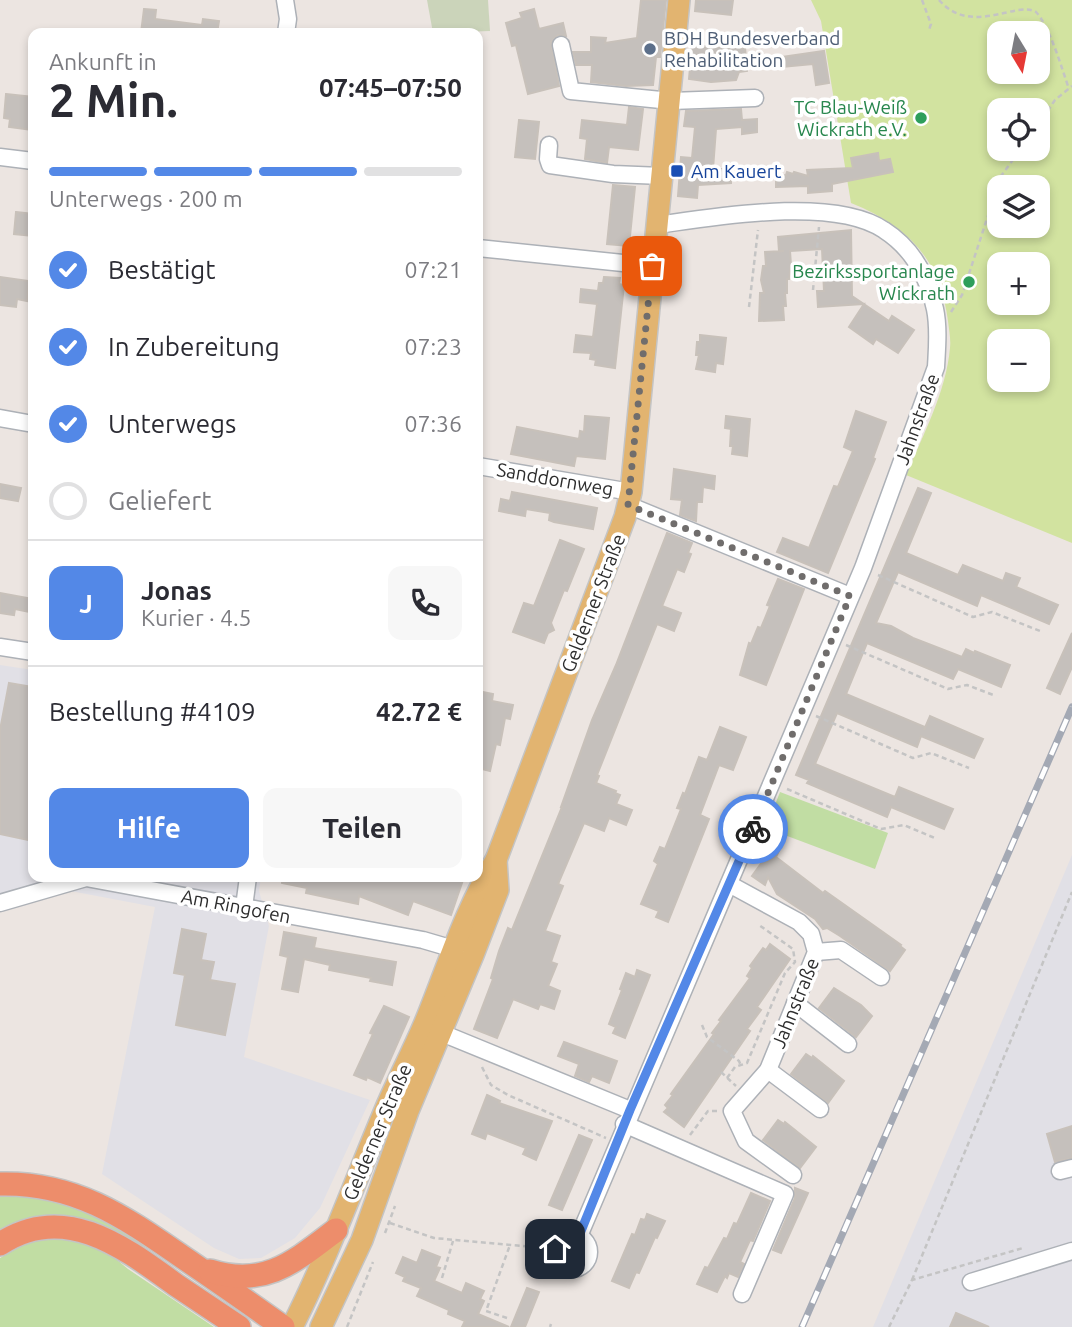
<!DOCTYPE html>
<html lang="de">
<meta charset="utf-8">
<style>
:root{--surface:#fff;--page:#f7f7f7;--text:#2b2b33;--muted:#7c7c81;--line:#e1e1e2;--accent:#5388e7}
body{margin:0;font-family:Ubuntu,sans-serif;background:var(--page);color:var(--text);height:100vh;display:flex;flex-direction:column;font-size:26px;white-space:nowrap}
*{box-sizing:border-box;margin:0}
p{font-size:23px;color:var(--muted)}
.icon{flex:none;width:38px;height:38px;fill:none;stroke:currentColor;stroke-width:2;stroke-linecap:round;stroke-linejoin:round}
.map{position:relative;flex:1;overflow:hidden}
.details{position:absolute;left:28px;top:28px;width:455px;height:854px;display:flex;flex-direction:column;background:var(--surface);border-radius:14px;box-shadow:0 4px 10px #0003}
.details>*{flex:none}
.needle{width:46px;rotate:170deg}
.controls{position:absolute;left:987px;top:21px;display:grid;gap:14px}
.controls a{display:grid;place-items:center;width:63px;height:63px;border-radius:14px;background:var(--surface);box-shadow:0 4px 10px #0003;font-size:35px}
.pin{position:absolute;display:grid;place-items:center;width:60px;height:60px;color:#fff;margin:-30px;border-radius:14px;box-shadow:0 4px 10px #0006}
.courier{position:absolute;display:grid;place-items:center;width:70px;height:70px;margin:-35px;border:5px solid #5388e7;border-radius:50%;background:#fff;color:#222;box-shadow:0 2px 9px #0007}
.headline em{font-style:normal;font-weight:700}
.headline div{display:flex;flex-direction:column-reverse}
.headline{display:flex;align-items:center;justify-content:space-between;height:119px;padding:0 21px}
h1{font-size:46px;font-weight:700;line-height:52px}
.bar{display:grid;grid-template-columns:repeat(4,1fr);gap:10px 7px;align-content:center;height:84px;padding:0 21px}
.bar i{height:9px;border-radius:5px;background:var(--line)}
.bar .active{background:var(--accent)}
.bar p{grid-column:span 4}
.line{display:flex;align-items:center;gap:18px;padding:0 21px;border-top:2px solid var(--line)}
.line div{flex:1}
.round{display:grid;place-items:center;flex:none;width:74px;height:74px;border-radius:14px;background:var(--page)}
ol{padding:0 21px;list-style:none}
li{display:flex;align-items:center;gap:21px;height:77px}
li p{margin-inline-start:auto}
li .icon{padding:7px;border-radius:50%;background:var(--accent);color:#fff;stroke-width:4}
li:last-child{color:var(--muted)}
li i{width:38px;height:38px;border:4px solid var(--line);border-radius:50%}
.cta{display:flex;gap:14px;margin-top:auto;padding:14px 21px}
.cta a{flex:1;height:80px;border-radius:14px;background:var(--accent);color:#fff;font-size:28px;font-weight:700;line-height:80px;text-align:center}
.cta a+a{background:var(--page);color:var(--text)}
.map>svg:first-child{display:block}
.industrial{fill:#e1e0e6}
.green{fill:#c1dda3}
.cemetery{fill:#cbd4ba}
.pitch{fill:#d2e3a0;fill-rule:evenodd}
.building{fill:#c5c0bc;stroke:#c8c1ba;stroke-width:2}
.lines{fill:none;stroke-linecap:round;stroke-linejoin:round}
.minor-casing{stroke:#adb1b7;stroke-width:19}
.major-casing{stroke:#c4c4c4;stroke-width:24}
.highway-casing{stroke:#c4c4c4;stroke-width:26}
.path{stroke:#c4c4c4;stroke-width:2.5;stroke-dasharray:5 3.5;stroke-linecap:butt}
.minor{stroke:#fff;stroke-width:16}
.major{stroke:#e2b470;stroke-width:21}
.highway{stroke:#ed8d6b;stroke-width:23}
.rail-casing{stroke:#a4a9b4;stroke-width:7}
.rail{stroke:#fff;stroke-width:4.5;stroke-dasharray:13;stroke-linecap:butt}
.done{stroke:#706d6c;stroke-width:7;stroke-dasharray:0 12.6}
.route{stroke:#5388e7;stroke-width:9}
.service-dot{fill:#5c6f8a;stroke:#fff;stroke-width:2.5}
.leisure-dot{fill:#2e9e5b;stroke:#fff;stroke-width:2.5}
.transit-dot{fill:#1a4fb4;stroke:#fff;stroke-width:2.5}
.labels{text-anchor:middle;stroke-width:7;stroke-linejoin:round;paint-order:stroke}
.service-label{font-size:19px;fill:#4e5e75;stroke:#fff;text-anchor:start}
.leisure-label{font-size:19px;fill:#27864d;stroke:#fff;text-anchor:end}
.transit-label{font-size:19px;fill:#164399;stroke:#fff;text-anchor:start}
.street-label{font-size:19px;fill:#2d2d2d;stroke:#fff}
</style>
<div class="map">
<svg width="1072" height="1327" viewBox="0 0 1072 1327">
<rect width="100%" height="100%" fill="#ece5e1"/>
<g class="industrial">
<polygon points="0,665 33,670 33,877 261,877 259,891 269,926 244,1057 370,1100 320,1208 295,1238 261,1258 239,1259 214,1248 102,1174 155,907 60,889 0,908"/>
<polygon points="1072,855 1072,1327 873,1327"/>
</g>
<g class="green">
<polygon points="780,792 888,833 875,869 766,828"/>
<polygon points="0,1192 75,1199 150,1242 147,1248 87,1221 46,1219 0,1236"/>
<polygon points="56,1237 100,1246 128,1269 214,1327 0,1327 0,1258 27,1243"/>
</g>
<polygon class="cemetery" points="427,0 488,0 490,31 433,33"/>
<path class="pitch" d="M 811,0 L 1072,0 L 1072,543 L 906,475 C 923,435 946,392 950,348 C 951,339 949,330 948,321 C 940,259 908,226 851,203 L 821,21 ZM 999,33 L 1038,33 L 1038,72 L 999,72 ZM 999,110 L 1038,110 L 1038,149 L 999,149 ZM 999,187 L 1038,187 L 1038,226 L 999,226 ZM 999,264 L 1038,264 L 1038,303 L 999,303 ZM 999,341 L 1038,341 L 1038,380 L 999,380 Z"/>
<g class="building">
<polygon points="641,0 666,0 660,57 656,57 653,85 626,86 591,82 592,65 576,65 573,52 591,52 591,37 606,38 605,43 637,38"/>
<polygon points="696,0 733,0 731,15 695,11"/>
<polygon points="144,9 156,10 155,19 202,25 203,19 219,21 217,33 141,33"/>
<polygon points="534,9 539,29 563,23 566,36 558,35 551,42 559,86 528,94 516,45 512,46 506,23 522,18 520,13"/>
<polygon points="741,43 742,48 745,47 747,71 739,72 736,80 711,82 689,79 692,45 714,47"/>
<polygon points="824,51 829,83 816,85 813,64 782,67 781,57"/>
<polygon points="6,94 33,97 33,130 9,127 10,119 4,118"/>
<polygon points="629,107 643,109 638,150 609,147 607,163 585,159 587,139 580,138 582,120 627,125"/>
<polygon points="741,109 742,120 757,119 757,132 742,134 742,127 716,129 713,169 731,169 731,183 698,185 697,198 678,196 681,157 692,158 695,127 684,126 686,111"/>
<polygon points="519,120 539,122 535,159 515,157"/>
<polygon points="878,153 879,161 890,159 893,172 832,184 832,191 808,193 808,186 776,187 776,176 786,175 787,172 793,174 794,172 808,176 807,170 853,168 851,158"/>
<polygon points="613,185 635,187 629,246 607,244"/>
<polygon points="16,212 33,214 33,236 14,234"/>
<polygon points="851,230 852,296 889,321 892,316 914,330 898,353 876,339 873,344 849,327 864,304 818,307 817,291 824,291 822,249 790,251 791,265 789,279 787,279 787,293 785,293 786,306 783,306 784,320 759,321 760,293 764,293 761,280 763,266 766,266 765,252 784,251 779,251 778,237"/>
<polygon points="0,277 29,281 27,301 17,299 16,307 0,305"/>
<polygon points="604,277 620,278 619,284 624,285 615,368 595,365 596,360 590,359 591,353 574,352 576,335 593,337 597,304 580,302 581,289 598,291 599,283 603,283"/>
<polygon points="700,335 726,338 723,364 716,363 715,372 696,369 699,355 696,355 697,342 700,342"/>
<polygon points="856,411 886,422 873,458 875,459 828,573 777,552 783,538 809,548 834,486 838,487 853,451 844,447"/>
<polygon points="585,416 609,418 605,459 576,456 574,466 511,454 517,427 579,439 580,431 584,432"/>
<polygon points="726,416 750,419 747,456 732,454 733,446 730,446 731,429 725,428"/>
<polygon points="674,469 715,476 714,489 703,487 702,502 697,502 696,521 680,515 682,500 671,499"/>
<polygon points="0,484 21,488 18,501 0,498"/>
<polygon points="918,488 931,493 906,553 958,575 963,565 1003,581 1006,573 1020,578 1016,587 1058,605 1049,624 981,595 977,606 898,572 876,623 891,626 913,638 962,657 966,649 974,653 975,651 1010,665 1001,687 958,669 953,679 867,643 846,694 925,727 924,730 930,716 983,739 974,758 921,736 917,747 837,713 815,764 895,797 899,787 953,809 944,829 891,807 887,817 807,783 809,780 796,775"/>
<polygon points="512,492 597,508 593,529 554,522 549,520 550,513 526,509 525,516 499,511 501,499 510,501"/>
<polygon points="667,533 692,543 688,553 691,554 684,572 677,569 662,606 681,613 674,631 657,624 597,775 599,776 596,783 616,791 615,793 620,795 616,804 632,810 626,825 609,818 604,831 584,823 558,884 563,886 545,931 560,936 551,962 557,964 548,986 560,991 554,1009 540,1004 538,1009 513,999 497,1038 474,1029 493,979 491,978 499,951 508,928 512,930 562,807 561,807 592,720 616,665"/>
<polygon points="560,540 584,549 567,591 564,590 551,623 554,630 548,633 544,643 513,632 524,603 534,606"/>
<polygon points="778,579 804,589 766,685 740,675 749,643 751,644 758,627 761,628 770,606 767,605"/>
<polygon points="0,593 33,599 30,612 15,609 14,615 0,613"/>
<polygon points="1072,633 1072,667 1060,694 1047,688"/>
<polygon points="9,683 33,687 33,841 0,834 0,730"/>
<polygon points="478,691 493,694 492,701 513,705 510,719 505,718 500,745 496,744 490,771 478,768"/>
<polygon points="720,727 746,737 733,770 719,765 700,815 709,819 668,922 656,917 659,911 641,904 658,864 654,861 660,847 665,849 681,809 677,808 683,793 685,794 699,757 707,760"/>
<polygon points="779,839 783,842 776,857 823,893 825,891 901,945 900,946 905,950 890,971 840,936 827,928 823,929 815,919 777,894 768,877 765,885 752,876"/>
<polygon points="283,877 453,877 463,880 451,915 413,901 408,915 359,896 358,904 306,893 307,888 282,883"/>
<polygon points="182,929 206,934 201,960 214,962 210,980 235,984 225,1035 176,1025 185,975 174,973"/>
<polygon points="284,932 316,938 314,948 396,962 392,985 370,981 371,978 329,970 330,965 304,959 298,992 282,989 288,957 280,955"/>
<polygon points="770,944 790,959 757,1007 761,1010 747,1029 750,1031 684,1127 664,1112 668,1108 665,1105 673,1095 671,1094 714,1034 712,1033 721,1021 719,1020 750,978 747,976 752,968 750,966 763,948 766,950"/>
<polygon points="637,970 650,975 625,1038 613,1033 616,1027 609,1024 622,990 620,989 626,973 635,977"/>
<polygon points="834,988 861,1005 872,1016 856,1037 819,1008"/>
<polygon points="384,1006 409,1017 380,1083 367,1077 366,1080 354,1075 373,1034 370,1033"/>
<polygon points="564,1042 617,1061 609,1083 592,1076 589,1082 575,1076 579,1064 558,1056"/>
<polygon points="806,1054 812,1058 813,1056 844,1081 828,1103 791,1074"/>
<polygon points="487,1095 500,1101 499,1103 552,1121 536,1160 523,1154 526,1148 487,1133 485,1139 472,1134"/>
<polygon points="778,1120 784,1124 785,1122 816,1147 800,1168 763,1140"/>
<polygon points="1072,1126 1072,1158 1055,1162 1047,1134"/>
<polygon points="579,1135 592,1140 562,1210 549,1205"/>
<polygon points="795,1188 808,1193 781,1253 773,1250 795,1198"/>
<polygon points="751,1193 770,1201 753,1241 750,1240 740,1262 744,1264 738,1277 729,1273 727,1278 725,1276 717,1292 697,1284 705,1267 708,1268 724,1238 727,1239 734,1223 737,1224"/>
<polygon points="647,1214 665,1221 657,1238 655,1237 639,1273 636,1272 629,1288 612,1281 632,1234 635,1235 641,1219 645,1220"/>
<polygon points="422,1250 440,1257 436,1267 440,1268 434,1281 462,1293 466,1283 484,1291 480,1299 484,1301 478,1314 509,1327 462,1327 465,1321 448,1314 449,1310 417,1296 421,1288 403,1281 405,1277 396,1273 403,1257 417,1263"/>
<polygon points="527,1288 539,1292 525,1327 511,1327"/>
<polygon points="956,1313 989,1327 950,1327"/>
</g>
<g class="lines">
<g class="minor-casing">
<g id="minor">
<polyline points="285,0 288,19 286,33"/>
<polyline points="561,45 571,91 671,101 755,98"/>
<polyline points="549,145 548,159 550,165 613,174 662,176"/>
<polyline points="0,157 33,161"/>
<polyline points="478,248 652,266"/>
<polyline points="0,418 33,424"/>
<polyline points="478,466 631,492"/>
<polyline points="628,505 850,596"/>
<polyline points="0,647 33,652"/>
<polyline points="729,884 799,922 811,934 816,952 768,1070 732,1111 746,1141 793,1175"/>
<polyline points="0,903 86,878 423,940 464,952"/>
<polyline points="244,907 248,877"/>
<polyline points="816,952 841,950 881,977"/>
<polyline points="795,1003 848,1044"/>
<polyline points="432,1029 630,1110"/>
<polyline points="768,1070 820,1109"/>
<polyline points="624,1124 785,1194 742,1294"/>
<polyline points="1060,1171 1072,1168"/>
<circle cx="572" cy="1252" r="17"/>
<path d="M 579,1236 L 863,568 L 936,367 C 937,348 939,328 935,309 C 928,277 912,248 884,230 C 834,196 715,217 657,225"/>
<polyline points="971,1282 1072,1251"/>
</g>
</g>
<g class="major-casing">
<g id="major">
<path d="M 292,1327 C 328,1256 355,1181 386,1108 C 398,1080 412,1053 424,1025 C 447,970 464,911 496,860 L 625,517 L 631,492 L 679,0"/>
<polyline points="321,1327 362,1240 408,1111 473,955 498,890 496,860"/>
</g>
</g>
<g class="highway-casing">
<g id="highway">
<path d="M 0,1184 C 74,1182 123,1216 181,1256 C 215,1279 249,1303 283,1327"/>
<path d="M 0,1244 C 65,1201 125,1248 176,1285 C 197,1299 218,1313 239,1327"/>
<path d="M 210,1271 C 265,1288 294,1262 336,1230"/>
</g>
</g>
<g class="path">
<polyline points="922,0 931,24 929,30"/>
<path d="M 939,0 C 971,37 1017,0 1036,12 C 1050,27 1062,69 1069,89"/>
<polyline points="1038,125 1055,100 1072,86"/>
<polyline points="813,290 819,227"/>
<polyline points="749,307 758,230"/>
<polyline points="951,312 962,295 1001,176 1021,149"/>
<polyline points="878,575 973,617 992,612 1040,631"/>
<polyline points="846,645 948,689 967,685 996,696"/>
<polyline points="816,716 913,758 931,753 969,768"/>
<polyline points="787,789 881,829 904,825 937,839"/>
<polyline points="702,1025 707,1037 739,1061 741,1066"/>
<polyline points="482,1067 491,1085 508,1095 606,1138"/>
<polyline points="721,1072 736,1086"/>
<polyline points="727,1078 735,1067 747,1063 785,973 795,962 793,949 759,925"/>
<polyline points="690,1135 708,1111 717,1111"/>
<polyline points="390,1223 434,1238 555,1249"/>
<polyline points="385,1233 395,1206"/>
<polyline points="442,1278 453,1241"/>
<polyline points="912,1280 1072,892"/>
<polyline points="507,1318 486,1311 510,1245"/>
<polyline points="347,1327 373,1262"/>
<polyline points="550,1327 551,1324"/>
<polyline points="889,1327 912,1280 1023,1248"/>
</g>
<use href="#minor" class="minor"/>
<use href="#major" class="major"/>
<use href="#highway" class="highway"/>
<g class="rail-casing">
<polyline id="rail" points="802,1327 1072,707"/>
</g>
<use href="#rail" class="rail"/>
</g>
<g class="lines">
<polyline class="done" points="652,266 628,505 850,596 753,829"/>
<polyline class="route" points="555,1249 563,1237 579,1236 630,1110 753,829"/>
</g>
<circle class="service-dot" cx="650" cy="49" r="7"/>
<g class="leisure-dot">
<circle cx="921" cy="118" r="7"/>
<circle cx="969" cy="282" r="7"/>
</g>
<rect class="transit-dot" x="670" y="164" width="14" height="14" rx="3.5"/>
<g class="labels">
<g class="service-label">
<text x="664" y="45">BDH Bundesverband<tspan x="664" dy="22">Rehabilitation</tspan></text>
</g>
<g class="leisure-label">
<text x="907" y="114">TC Blau-Weiß<tspan x="907" dy="22">Wickrath e.V.</tspan></text>
<text x="955" y="278">Bezirkssportanlage<tspan x="955" dy="22">Wickrath</tspan></text>
</g>
<g class="transit-label">
<text x="691" y="178">Am Kauert</text>
</g>
<g class="street-label">
<text transform="translate(917 419) rotate(-70)" y="7">Jahnstraße</text>
<text transform="translate(555 479) rotate(10)" y="7">Sanddornweg</text>
<text transform="translate(593 603) rotate(-69)" y="7">Gelderner Straße</text>
<text transform="translate(236 906) rotate(11)" y="7">Am Ringofen</text>
<text transform="translate(795 1003) rotate(-68)" y="7">Jahnstraße</text>
<text transform="translate(377 1132) rotate(-67)" y="7">Gelderner Straße</text>
</g>
</g>
</svg>
<div class="controls">
<a><svg class="needle" viewBox="-14 -14 28 28"><path d="M0-13l5 13h-10z" fill="#e53935"/><path d="M0 13l5-13h-10z" fill="#7c7c81"/></svg></a>
<a><svg class="icon" aria-label="locate" viewBox="0 0 24 24"><circle cx="12" cy="12" r="6"/><path d="M12 2v4M12 18v4M2 12h4M18 12h4"/></svg></a>
<a><svg class="icon" aria-label="layers" viewBox="0 0 24 24"><path d="M12 4l9 5-9 5-9-5zM3 14l9 5 9-5"/></svg></a>
<a>+</a>
<a>−</a>
</div>
<div class="pin" style="left:652px;top:266px;background:#ea580c"><svg class="icon" aria-label="bag" viewBox="0 0 24 24"><path d="M5 8h14l-1 12H6zM9 8a3 3 0 0 1 6 0"/></svg></div>
<div class="pin" style="left:555px;top:1249px;background:#1f2937"><svg class="icon" aria-label="home" viewBox="0 0 24 24"><path d="M3 11l9-7 9 7M6 9v11h12V9"/></svg></div>
<div class="courier" style="left:753px;top:829px"><svg class="icon" aria-label="bike" viewBox="0 0 24 24"><circle cx="6" cy="16" r="4"/><circle cx="18" cy="16" r="4"/><path d="M6 16l4-8h5l3 8M10 8l3 8H6M13 5h3"/></svg></div>
<section class="details">
<div class="headline"><div><h1>2 Min.</h1><p>Ankunft in</p></div><em>07:45–07:50</em></div>
<div class="bar"><i class="active"></i><i class="active"></i><i class="active"></i><i></i><p>Unterwegs · 200 m</p></div>
<ol>
<li><svg class="icon" aria-label="check" viewBox="0 0 24 24"><path d="M5 12l5 5 9-10"/></svg>Bestätigt<p>07:21</p></li>
<li><svg class="icon" aria-label="check" viewBox="0 0 24 24"><path d="M5 12l5 5 9-10"/></svg>In Zubereitung<p>07:23</p></li>
<li><svg class="icon" aria-label="check" viewBox="0 0 24 24"><path d="M5 12l5 5 9-10"/></svg>Unterwegs<p>07:36</p></li>
<li><i></i>Geliefert</li>
</ol>
<div class="line" style="height:126px"><b class="round" style="background:var(--accent);color:#fff">J</b><div><b>Jonas</b><p>Kurier · 4.5</p></div><a class="round"><svg class="icon" aria-label="phone" viewBox="0 0 24 24"><path d="M5 4h4l2 5-3 2q2 4 5 5l2-3 5 2v4C11 20 4 13 5 4z"/></svg></a></div>
<div class="line" style="height:91px"><div>Bestellung #4109</div><b>42.72 €</b></div>
<div class="cta"><a>Hilfe</a><a>Teilen</a></div>
</section>
</div>
